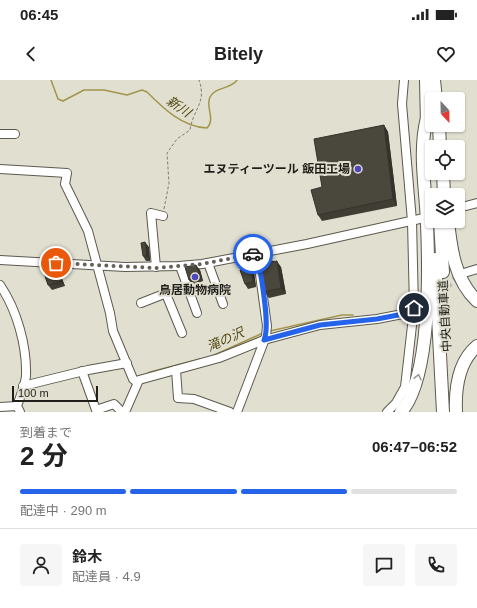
<!DOCTYPE html>
<html lang="ja">
<meta charset="utf-8">
<style>
:root{--surface:#fff;--page:#f6f6f6;--text:#222;--muted:#767676;--line:#e0e0e0;--accent:#2563eb}
body{margin:0;font-family:Helvetica,"Noto Sans JP",sans-serif;background:var(--page);color:var(--text);height:100vh;display:flex;flex-direction:column;font-size:15px;white-space:nowrap}
*{box-sizing:border-box;margin:0}
p{font-size:13px;color:var(--muted)}
.icon{flex:none;width:22px;height:22px;fill:none;stroke:currentColor;stroke-width:2;stroke-linecap:round;stroke-linejoin:round}
.map{position:relative;height:332px;overflow:hidden}
.sheet{display:flex;flex-direction:column;background:var(--surface);flex:1}
.sheet>*{flex:none}
.needle{width:26px;rotate:158deg}
.fabs{position:absolute;left:425px;top:12px;display:grid;gap:8px}
.fabs a{display:grid;place-items:center;width:40px;height:40px;border-radius:4px;background:var(--surface);box-shadow:0 1px 3px #0004;font-size:20px}
.scale{position:absolute;left:12px;bottom:10px;width:86px;box-sizing:border-box;padding-left:4px;border:2px solid #1f1e19;border-top:0;font-size:11px;line-height:14px;white-space:nowrap;color:#1f1e19;-webkit-text-stroke:3px #e1dfd0;paint-order:stroke}
.pin{position:absolute;display:grid;place-items:center;width:34px;height:34px;color:#fff;margin:-17px;border:2px solid #fff;border-radius:50%;box-shadow:0 1px 4px #0007}
.courier{position:absolute;display:grid;place-items:center;width:40px;height:40px;margin:-20px;border:3px solid #2563eb;border-radius:50%;background:#fff;color:#222;box-shadow:0 1px 5px #0007}
.head em{font-style:normal;font-weight:700}
.head div{display:flex;flex-direction:column-reverse}
.head{display:flex;align-items:center;justify-content:space-between;height:68px;padding:0 20px}
h1{font-size:26px;font-weight:700;line-height:30px}
.bar{display:grid;grid-template-columns:repeat(4,1fr);gap:6px 4px;align-content:center;height:48px;padding:0 20px}
.bar i{height:5px;border-radius:3px;background:var(--line)}
.bar .current{background:var(--accent)}
.bar p{grid-column:span 4}
.line{display:flex;align-items:center;gap:10px;padding:0 20px;border-top:1px solid var(--line)}
.line div{flex:1}
.round{display:grid;place-items:center;flex:none;width:42px;height:42px;border-radius:4px;background:var(--page)}
.status{display:flex;justify-content:space-between;align-items:center;height:28px;padding:0 20px;background:var(--surface);direction:ltr}
.status svg{height:11px;fill:currentColor}
header{display:flex;justify-content:space-between;align-items:center;height:52px;padding:0 20px;background:var(--surface);font-size:18px;font-weight:700}
.map>svg:first-child{display:block}
.lines{fill:none;stroke-linecap:round;stroke-linejoin:round}
.stream{stroke:#a2954c;stroke-width:1.5}
.minor-tunnel{stroke:#bab8ab;stroke-width:8;stroke-dasharray:8 4;stroke-linecap:butt}
.minor-casing{stroke:#5c5a4e;stroke-width:10}
.highway-casing{stroke:#5c5a4e;stroke-width:14}
.path{stroke:#7f7d74;stroke-width:1;stroke-dasharray:3 2;stroke-linecap:butt}
.minor{stroke:#fff;stroke-width:8}
.highway{stroke:#fff;stroke-width:12}
.wall{fill:#403e34}
.shaded-wall{fill:#34322a}
.building{fill:#4a483c;stroke:#34322a}
.oneway{stroke:#9a9a98}
.done{stroke:#636259;stroke-width:4;stroke-dasharray:0 7.2}
.route{stroke:#2563eb;stroke-width:5}
.poi-dot{fill:#4e46bd;stroke:#e1dfd0;stroke-width:1.5}
.labels{text-anchor:middle;stroke-width:4;stroke-linejoin:round;paint-order:stroke}
.poi-label{font-size:12px;font-weight:bold;fill:#1f1e19;stroke:#e1dfd0;text-anchor:end}
.street-label{font-size:12px;fill:#1f1e19;stroke:#e1dfd0}
.water-label{font-size:13px;font-style:italic;fill:#544b12;stroke:#e1dfd0}
</style>
<div class="status"><b>06:45</b><svg viewBox="0 0 49 12"><path d="M0 12V9h3v3zM5 12V6h3v6zM10 12V3h3v9zM15 12V0h3v12zM26 1h20v11H26zM47 4h2v5h-2z"/></svg></div>
<header><svg class="icon" aria-label="back" viewBox="0 0 24 24"><path d="M15 5l-7 7 7 7"/></svg>Bitely<svg class="icon" aria-label="heart" viewBox="0 0 24 24"><path d="M12 20l-8-8c-3-5 5-10 8-4 3-6 11-1 8 4z"/></svg></header>
<div class="map">
<svg width="477" height="332" viewBox="0 0 477 332">
<rect width="100%" height="100%" fill="#e1dfd0"/>
<g class="lines">
<g class="stream">
<path d="M 51,0 L 58,19 L 63,21 L 84,10 L 104,10 L 127,15 L 142,10 L 147,12 C 163,28 182,47 207,48 C 216,39 205,27 210,17 C 215,7 231,9 237,0"/>
<polyline points="270,251 342,235 353,235"/>
<polyline points="212,276 263,253"/>
<polyline points="145,295 150,292 200,279"/>
<polyline points="129,332 134,321"/>
</g>
<polyline class="minor-tunnel" points="434,214 464,193"/>
<g class="minor-casing">
<g id="minor">
<polyline points="0,54 15,54"/>
<polyline points="0,89 67,93 65,104 88,151 110,233 113,251 133,299 137,302"/>
<polyline points="458,128 477,123"/>
<polyline points="0,180 125,187 179,186 202,184 307,164 424,138"/>
<polyline points="208,183 223,224"/>
<polyline points="180,186 197,233"/>
<polyline points="156,187 151,133 163,136"/>
<polyline points="464,193 477,189"/>
<path d="M 0,205 C 17,230 27,266 26,296 C 25,306 20,317 17,326 L 20,332"/>
<polyline points="166,214 182,253"/>
<polyline points="141,223 187,205"/>
<polyline points="176,290 178,318 194,319 230,332"/>
<polyline points="82,291 96,330 114,324 122,332"/>
<polyline points="23,306 88,290 127,283"/>
<polyline points="0,327 17,326"/>
<polyline points="125,332 139,300 219,278 264,260 320,245 377,239 413,232"/>
<polyline points="237,332 266,256 267,246 257,173"/>
<polyline points="387,332 396,323 405,307 414,228 412,141 402,24 404,0"/>
</g>
</g>
<g class="highway-casing">
<g id="highway">
<polyline points="426,0 427,45"/>
<polyline points="434,0 436,19"/>
<polyline points="439,45 440,67"/>
<polyline points="443,93 444,115"/>
<polyline points="440,141 443,192"/>
<path d="M 448,141 C 451,170 455,200 477,221"/>
<polyline points="435,179 443,332"/>
<path d="M 401,332 C 431,298 429,190 427,144 C 426,109 418,72 427,38"/>
<path d="M 456,332 C 455,309 458,282 477,266"/>
</g>
</g>
<path class="path" d="M 164,129 L 169,103 L 167,73 L 177,59 L 190,50 C 193,29 207,23 199,0"/>
<use href="#minor" class="minor"/>
<use href="#highway" class="highway"/>
</g>
<g class="wall">
<polygon points="384,45 388,52 397,126 322,141 318,135 322,107"/>
<polygon points="149,167 150,181 146,181 143,176"/>
<polygon points="270,178 273,181 281,187 286,214 269,218 264,212 265,182"/>
<polygon points="56,188 59,192 65,206 52,210 48,205"/>
<polygon points="200,190 203,201 193,205 189,200"/>
<polygon points="254,192 256,207 248,209 245,204"/>
</g>
<g class="shaded-wall">
<polygon points="384,45 388,52 397,126 393,119"/>
<polygon points="145,162 149,167 150,181 147,176"/>
<polygon points="277,181 281,187 286,214 281,208"/>
<polygon points="196,185 200,190 203,201 200,197"/>
<polygon points="251,187 254,192 256,207 253,202"/>
<polygon points="56,188 59,192 65,206 61,202"/>
</g>
<g class="building">
<polygon points="384,45 393,119 318,135 311,110 322,107 314,59"/>
<polygon points="145,162 147,176 143,176 141,163"/>
<polygon points="270,178 271,182 277,181 281,208 264,212 261,184 265,182 265,179"/>
<polygon points="196,185 200,197 189,200 185,187"/>
<polygon points="251,187 253,202 245,204 240,190"/>
<polygon points="56,188 61,202 48,205 43,190"/>
</g>
<defs><path id="oneway-chevron" d="M-2-3.5L2.5 0L-2 3.5" fill="none" stroke-width="1.6" stroke-linecap="round" stroke-linejoin="round"/></defs>
<use class="oneway" href="#oneway-chevron" transform="translate(418 297) rotate(-77)"/>
<g class="lines">
<polyline class="done" points="56,183 156,188 202,184 253,174"/>
<path class="route" d="M 253,174 L 257,173 C 260,191 271,245 264,260 L 320,245 L 377,239 L 414,232 L 414,228"/>
</g>
<g class="poi-dot">
<circle cx="358" cy="89" r="4"/>
<circle cx="195" cy="197" r="4"/>
</g>
<g class="labels">
<g class="poi-label">
<text x="350" y="93">エヌティーツール 飯田工場</text>
<text x="195" y="214" text-anchor="middle">鳥居動物病院</text>
</g>
<g class="street-label">
<text transform="translate(445 236) rotate(-93)" y="4">中央自動車道</text>
</g>
<g class="water-label">
<text transform="translate(179 26) rotate(34)" y="5">新川</text>
<text transform="translate(225 259) rotate(-24)" y="5">滝の沢</text>
</g>
</g>
</svg>
<div class="fabs">
<a><svg class="needle" viewBox="-14 -14 28 28"><path d="M0-13l5 13h-10z" fill="#e53935"/><path d="M0 13l5-13h-10z" fill="#767676"/></svg></a>
<a><svg class="icon" aria-label="locate" viewBox="0 0 24 24"><circle cx="12" cy="12" r="6"/><path d="M12 2v4M12 18v4M2 12h4M18 12h4"/></svg></a>
<a><svg class="icon" aria-label="layers" viewBox="0 0 24 24"><path d="M12 4l9 5-9 5-9-5zM3 14l9 5 9-5"/></svg></a>
</div>
<div class="scale">100 m</div>
<div class="pin" style="left:56px;top:183px;background:#ea580c"><svg class="icon" aria-label="bag" viewBox="0 0 24 24"><path d="M5 8h14l-1 12H6zM9 8a3 3 0 0 1 6 0"/></svg></div>
<div class="pin" style="left:414px;top:228px;background:#1f2937"><svg class="icon" aria-label="home" viewBox="0 0 24 24"><path d="M3 11l9-7 9 7M6 9v11h12V9"/></svg></div>
<div class="courier" style="left:253px;top:174px"><svg class="icon" aria-label="car" viewBox="0 0 24 24"><path d="M5 17H2v-5l4-1 3-4h7l3 4 3 1v5h-3M9 17h6M6 11h13"/><circle cx="7" cy="17" r="2"/><circle cx="17" cy="17" r="2"/></svg></div>
</div>
<section class="sheet">
<div class="head"><div><h1>2 分</h1><p>到着まで</p></div><em>06:47–06:52</em></div>
<div class="bar"><i class="current"></i><i class="current"></i><i class="current"></i><i></i><p>配達中 · 290 m</p></div>
<div class="line" style="height:72px"><a class="round"><svg class="icon" aria-label="person" viewBox="0 0 24 24"><circle cx="12" cy="8" r="4"/><path d="M4 21q1-7 8-7t8 7"/></svg></a><div><b>鈴木</b><p>配達員 · 4.9</p></div><a class="round"><svg class="icon" aria-label="chat" viewBox="0 0 24 24"><path d="M4 5h16v11H9l-5 4z"/></svg></a><a class="round"><svg class="icon" aria-label="phone" viewBox="0 0 24 24"><path d="M5 4h4l2 5-3 2q2 4 5 5l2-3 5 2v4C11 20 4 13 5 4z"/></svg></a></div>
</section>
